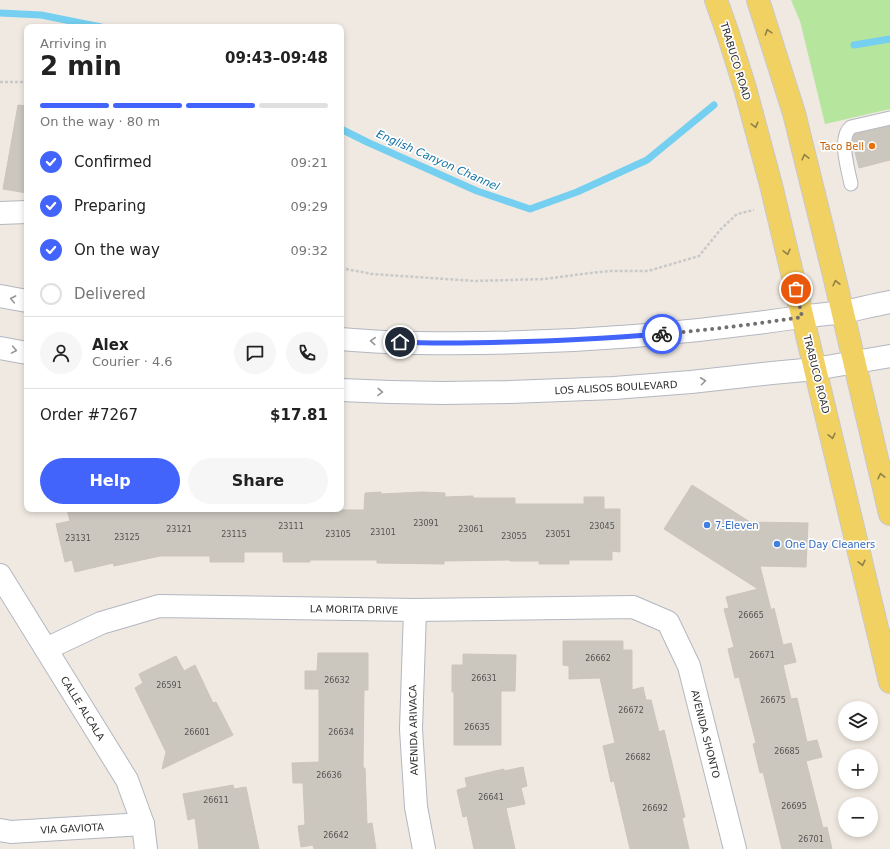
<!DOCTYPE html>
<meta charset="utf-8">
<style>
:root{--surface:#fff;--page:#f6f6f6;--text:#222;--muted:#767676;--line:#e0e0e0;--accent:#4264fb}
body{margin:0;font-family:"DejaVu Sans",sans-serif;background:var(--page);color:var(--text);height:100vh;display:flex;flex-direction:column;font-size:15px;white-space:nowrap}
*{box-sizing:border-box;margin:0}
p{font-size:13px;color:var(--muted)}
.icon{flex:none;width:22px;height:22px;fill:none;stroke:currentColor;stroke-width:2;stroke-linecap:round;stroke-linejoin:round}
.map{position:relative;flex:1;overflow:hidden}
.side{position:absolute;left:24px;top:24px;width:320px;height:488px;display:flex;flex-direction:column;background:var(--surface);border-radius:8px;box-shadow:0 2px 6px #0003}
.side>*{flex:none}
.fabs{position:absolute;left:838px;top:701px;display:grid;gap:8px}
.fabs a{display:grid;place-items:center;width:40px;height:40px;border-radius:50%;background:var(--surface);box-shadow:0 2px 6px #0003;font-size:20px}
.pin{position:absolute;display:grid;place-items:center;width:34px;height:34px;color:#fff;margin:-17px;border:2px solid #fff;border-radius:50%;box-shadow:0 1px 4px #0007}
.courier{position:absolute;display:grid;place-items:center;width:40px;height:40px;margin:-20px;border:3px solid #4264fb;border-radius:50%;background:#fff;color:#222;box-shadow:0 1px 5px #0007}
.headline em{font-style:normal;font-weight:800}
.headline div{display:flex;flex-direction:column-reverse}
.headline{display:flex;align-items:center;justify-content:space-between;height:68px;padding:0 16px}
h1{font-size:26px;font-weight:800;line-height:30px}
.bar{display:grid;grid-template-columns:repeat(4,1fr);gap:6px 4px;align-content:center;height:48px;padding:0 16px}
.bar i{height:5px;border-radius:3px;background:var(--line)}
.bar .current{background:var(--accent)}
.bar p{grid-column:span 4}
.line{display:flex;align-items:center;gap:10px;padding:0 16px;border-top:1px solid var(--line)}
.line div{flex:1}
.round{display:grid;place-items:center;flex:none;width:42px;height:42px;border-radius:21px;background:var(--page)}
ol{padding:0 16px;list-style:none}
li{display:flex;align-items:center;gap:12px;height:44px}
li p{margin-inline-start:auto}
li .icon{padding:4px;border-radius:50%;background:var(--accent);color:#fff;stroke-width:4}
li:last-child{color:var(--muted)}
li i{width:22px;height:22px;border:2px solid var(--line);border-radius:50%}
.button{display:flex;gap:8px;margin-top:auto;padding:8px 16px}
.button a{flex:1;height:46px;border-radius:24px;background:var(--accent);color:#fff;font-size:16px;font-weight:800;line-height:46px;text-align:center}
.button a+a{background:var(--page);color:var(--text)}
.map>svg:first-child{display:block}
.green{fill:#b6e59e}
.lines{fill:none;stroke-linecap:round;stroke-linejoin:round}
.stream{stroke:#75cff0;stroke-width:7}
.building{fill:#cbc7bf;stroke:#cbc5ba}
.lane-casing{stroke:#b4b7c1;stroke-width:15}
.street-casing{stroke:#b4b7c1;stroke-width:24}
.secondary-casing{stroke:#b4b7c1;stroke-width:24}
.primary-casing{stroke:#c9c9c9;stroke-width:24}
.path{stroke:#c9c9c9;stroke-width:2.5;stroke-dasharray:3 2;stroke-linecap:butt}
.lane{stroke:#fff;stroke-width:13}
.street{stroke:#fff;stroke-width:22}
.secondary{stroke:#fff;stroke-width:22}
.primary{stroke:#f2d163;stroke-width:22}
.oneway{stroke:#908048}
.oneway2{stroke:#969696}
.done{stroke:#726f6d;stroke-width:4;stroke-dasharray:0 7.2}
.route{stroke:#4264fb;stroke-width:5}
.food-dot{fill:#e8710a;stroke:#fff;stroke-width:1.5}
.shop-dot{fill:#3f7fe0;stroke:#fff;stroke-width:1.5}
.labels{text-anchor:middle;stroke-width:3.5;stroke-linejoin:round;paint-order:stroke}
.number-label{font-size:8px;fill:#555452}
.street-label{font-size:10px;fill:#2e2e2e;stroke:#fff}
.food-label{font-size:10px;fill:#c56008;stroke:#fff;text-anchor:end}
.shop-label{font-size:10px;fill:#366cbe;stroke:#fff;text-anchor:start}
.water-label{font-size:11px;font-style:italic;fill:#0d6fa3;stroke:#fff}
</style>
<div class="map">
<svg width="890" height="849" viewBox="0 0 890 849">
<rect width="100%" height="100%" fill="#efe9e1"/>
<polygon class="green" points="791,0 890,0 890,109 825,124 800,21"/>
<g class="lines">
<g class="stream">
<polyline points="0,13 41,15 101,27"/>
<polyline points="854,45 890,39"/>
<polyline points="341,129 367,142 477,191 530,209 577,192 647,160 714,105"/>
</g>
</g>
<g class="building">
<polygon points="18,105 27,106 27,193 3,189"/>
<polygon points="890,126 890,160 859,168 853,144 854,136 855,134"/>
<polygon points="692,485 750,522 808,523 806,567 760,566 771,610 774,608 783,645 791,643 796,662 783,665 791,699 797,698 807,742 817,740 822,757 806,761 823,828 827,827 832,849 782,849 763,772 760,773 753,744 756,743 739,677 735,678 728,649 734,647 724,609 729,608 726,597 758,589 664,529"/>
<polygon points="381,492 381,494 422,492 445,493 445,497 473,496 473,498 515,498 515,504 584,504 584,497 604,497 604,509 620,509 620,552 612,551 612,560 569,560 569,564 539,564 539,561 510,561 510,560 444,561 444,564 377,563 377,560 310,560 310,562 283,562 283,552 244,552 244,562 210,562 210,556 160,556 114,566 113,563 75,572 72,560 65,562 56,524 70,521 67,509 364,510 365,493"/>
<polygon points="563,641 623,641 623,650 632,650 632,690 643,687 646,700 651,700 659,732 664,730 685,817 682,818 689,849 630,849 614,781 611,782 603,746 615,743 600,678 569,679 569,666 563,665"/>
<polygon points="318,653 368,653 368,690 364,690 363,768 365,768 367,824 372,823 376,849 314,849 313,845 301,847 298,826 305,825 303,783 293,783 292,763 319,762 319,689 305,689 305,671 317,671"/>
<polygon points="463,654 516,655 515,691 501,691 501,745 454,745 454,692 452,692 452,665 463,665"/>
<polygon points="176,656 184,671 195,665 213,703 216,702 233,735 162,769 166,752 135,688 143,683 139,674"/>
<polygon points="523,767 527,786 521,788 525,804 506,808 515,849 474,849 467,816 463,817 457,790 467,787 465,778 504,769 504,771"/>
<polygon points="233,785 234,789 246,787 259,849 199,849 195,818 188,820 183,794"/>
</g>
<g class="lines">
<g class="lane-casing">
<path id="lane" d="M 851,184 C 848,169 838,137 851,127 L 890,118"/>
</g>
<g class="street-casing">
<g id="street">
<polyline points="0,213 27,212"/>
<polyline points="0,575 127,780 143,824 146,849"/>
<polyline points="415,610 411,729 416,807 424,849"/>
<polyline points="46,649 101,623 159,606 415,610 633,607 668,622 689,666 735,849"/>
<polyline points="0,830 11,832 143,824"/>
</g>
</g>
<g class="secondary-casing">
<g id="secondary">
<polyline points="0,296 27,301"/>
<path d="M 341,339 C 366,341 391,343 417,343 C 545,345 673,336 800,317 C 814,315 829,314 843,312 C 858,309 874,305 890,302"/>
<polyline points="0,348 27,353"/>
<polyline points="341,390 390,392 443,393 510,392 614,388 691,382 772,373 815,369 890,356"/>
</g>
</g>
<g class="primary-casing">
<g id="primary">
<polyline points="716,0 728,34 745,88 771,185 890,682"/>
<polyline points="758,0 794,113 833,271 890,514"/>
</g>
</g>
<g class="path">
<polyline points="0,82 27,82"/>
<polyline points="341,268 372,274 475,281 545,279 582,274 609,271 648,271 699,256 721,229 737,214 754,210"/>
</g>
<use href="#lane" class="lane"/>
<use href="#street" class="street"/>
<use href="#secondary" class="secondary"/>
<use href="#primary" class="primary"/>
</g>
<defs><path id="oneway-chevron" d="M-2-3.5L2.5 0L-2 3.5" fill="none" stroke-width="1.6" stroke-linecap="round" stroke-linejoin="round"/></defs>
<g class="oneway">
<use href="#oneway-chevron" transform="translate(768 32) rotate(-108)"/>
<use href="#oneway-chevron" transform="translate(755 125) rotate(75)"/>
<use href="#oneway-chevron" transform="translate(805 157) rotate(-104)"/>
<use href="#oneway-chevron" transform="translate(787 252) rotate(77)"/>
<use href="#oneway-chevron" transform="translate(836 283) rotate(-103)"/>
<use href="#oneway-chevron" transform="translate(832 436) rotate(77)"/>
<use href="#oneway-chevron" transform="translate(881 476) rotate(-103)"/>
<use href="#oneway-chevron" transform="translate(862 563) rotate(77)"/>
</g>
<g class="oneway2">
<use href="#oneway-chevron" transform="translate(13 299) rotate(-169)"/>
<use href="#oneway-chevron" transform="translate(373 341) rotate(-177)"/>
<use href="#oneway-chevron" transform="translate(14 350) rotate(10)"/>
<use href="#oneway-chevron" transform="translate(703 381) rotate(-7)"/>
<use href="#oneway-chevron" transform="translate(380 392) rotate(3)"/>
</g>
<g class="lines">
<path class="done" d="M 662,334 C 709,330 756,324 802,317 L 796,289"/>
<path class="route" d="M 400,342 C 437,344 473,343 510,342 C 561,341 611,338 662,334"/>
</g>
<circle class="food-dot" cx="872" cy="146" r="4"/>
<g class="shop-dot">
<circle cx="707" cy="525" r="4"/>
<circle cx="777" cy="544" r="4"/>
</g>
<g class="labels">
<g class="number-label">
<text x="426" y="526">23091</text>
<text x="291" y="529">23111</text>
<text x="602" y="529">23045</text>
<text x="179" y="532">23121</text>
<text x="471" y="532">23061</text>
<text x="383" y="535">23101</text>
<text x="234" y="537">23115</text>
<text x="338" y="537">23105</text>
<text x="558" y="537">23051</text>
<text x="514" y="539">23055</text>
<text x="127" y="540">23125</text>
<text x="78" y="541">23131</text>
<text x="751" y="618">26665</text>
<text x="762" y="658">26671</text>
<text x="598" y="661">26662</text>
<text x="484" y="681">26631</text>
<text x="337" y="683">26632</text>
<text x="169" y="688">26591</text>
<text x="773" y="703">26675</text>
<text x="631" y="713">26672</text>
<text x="477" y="730">26635</text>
<text x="197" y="735">26601</text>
<text x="341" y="735">26634</text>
<text x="787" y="754">26685</text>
<text x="638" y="760">26682</text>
<text x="329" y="778">26636</text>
<text x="491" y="800">26641</text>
<text x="216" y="803">26611</text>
<text x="794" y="809">26695</text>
<text x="655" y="811">26692</text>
<text x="336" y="838">26642</text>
<text x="811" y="842">26701</text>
</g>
<g class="street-label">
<text transform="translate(736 61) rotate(73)" y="4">TRABUCO ROAD</text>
<text transform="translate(817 374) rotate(76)" y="4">TRABUCO ROAD</text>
<text transform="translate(616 387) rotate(-3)" y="4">LOS ALISOS BOULEVARD</text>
<text transform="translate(354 609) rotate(1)" y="4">LA MORITA DRIVE</text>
<text transform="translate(83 708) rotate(58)" y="4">CALLE ALCALA</text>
<text transform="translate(413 730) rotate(-91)" y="4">AVENIDA ARIVACA</text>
<text transform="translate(706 734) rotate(76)" y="4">AVENIDA SHONTO</text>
<text transform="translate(72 828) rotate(-3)" y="4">VIA GAVIOTA</text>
</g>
<g class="food-label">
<text x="864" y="150">Taco Bell</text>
</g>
<g class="shop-label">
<text x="715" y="529">7-Eleven</text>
<text x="785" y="548">One Day Cleaners</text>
</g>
<g class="water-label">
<text transform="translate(438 160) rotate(24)" y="4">English Canyon Channel</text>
</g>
</g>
</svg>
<div class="fabs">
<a><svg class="icon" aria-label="layers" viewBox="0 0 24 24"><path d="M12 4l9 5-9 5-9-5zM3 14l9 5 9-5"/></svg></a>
<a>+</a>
<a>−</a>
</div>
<div class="pin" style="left:796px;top:289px;background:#ea580c"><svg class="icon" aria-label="bag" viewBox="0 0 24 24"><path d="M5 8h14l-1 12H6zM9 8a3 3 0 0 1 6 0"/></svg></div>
<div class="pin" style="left:400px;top:342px;background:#1f2937"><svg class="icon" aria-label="home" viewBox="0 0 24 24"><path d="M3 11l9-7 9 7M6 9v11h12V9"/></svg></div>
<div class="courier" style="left:662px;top:334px"><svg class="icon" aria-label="bike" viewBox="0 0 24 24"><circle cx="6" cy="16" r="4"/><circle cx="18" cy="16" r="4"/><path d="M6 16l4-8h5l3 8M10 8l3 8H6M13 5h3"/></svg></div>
<section class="side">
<div class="headline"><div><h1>2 min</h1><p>Arriving in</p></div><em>09:43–09:48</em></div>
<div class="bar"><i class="current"></i><i class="current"></i><i class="current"></i><i></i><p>On the way · 80 m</p></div>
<ol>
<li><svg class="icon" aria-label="check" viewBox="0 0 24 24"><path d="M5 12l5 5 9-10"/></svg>Confirmed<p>09:21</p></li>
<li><svg class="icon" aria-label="check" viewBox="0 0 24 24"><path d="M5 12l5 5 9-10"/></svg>Preparing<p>09:29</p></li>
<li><svg class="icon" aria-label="check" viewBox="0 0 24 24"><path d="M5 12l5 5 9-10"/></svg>On the way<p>09:32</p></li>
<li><i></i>Delivered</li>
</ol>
<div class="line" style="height:72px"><a class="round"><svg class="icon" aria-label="person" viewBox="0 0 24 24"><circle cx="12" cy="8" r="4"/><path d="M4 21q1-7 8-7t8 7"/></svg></a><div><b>Alex</b><p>Courier · 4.6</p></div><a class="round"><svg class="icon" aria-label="chat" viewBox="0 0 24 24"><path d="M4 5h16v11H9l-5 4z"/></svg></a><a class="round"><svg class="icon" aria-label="phone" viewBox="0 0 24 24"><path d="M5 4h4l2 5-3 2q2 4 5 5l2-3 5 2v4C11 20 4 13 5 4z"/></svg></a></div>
<div class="line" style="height:52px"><div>Order #7267</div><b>$17.81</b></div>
<div class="button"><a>Help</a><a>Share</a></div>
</section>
</div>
